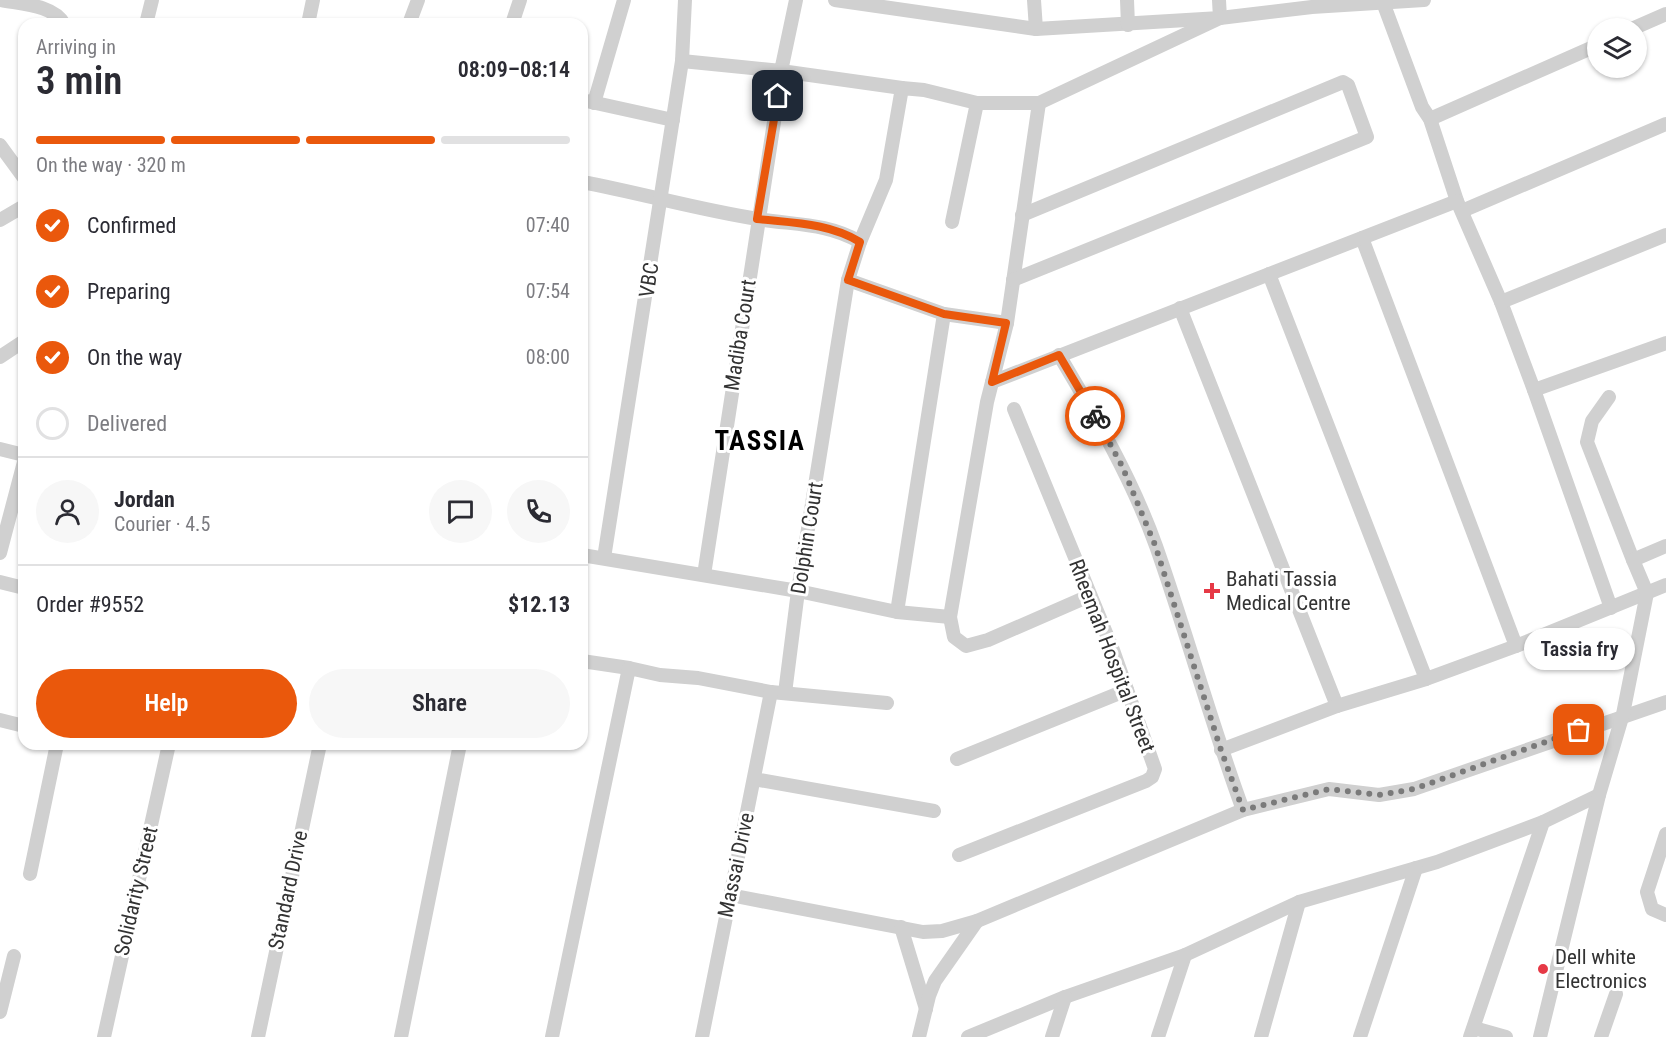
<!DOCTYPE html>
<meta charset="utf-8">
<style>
:root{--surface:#fff;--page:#f7f7f7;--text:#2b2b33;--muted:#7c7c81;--line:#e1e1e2;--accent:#ea580c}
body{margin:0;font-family:"Roboto Condensed",sans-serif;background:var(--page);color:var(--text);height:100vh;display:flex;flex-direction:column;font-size:22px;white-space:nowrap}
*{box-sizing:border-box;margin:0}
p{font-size:20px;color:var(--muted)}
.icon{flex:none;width:33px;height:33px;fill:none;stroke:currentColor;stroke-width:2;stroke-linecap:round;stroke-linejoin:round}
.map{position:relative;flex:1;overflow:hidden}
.sheet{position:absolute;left:18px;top:18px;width:570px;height:732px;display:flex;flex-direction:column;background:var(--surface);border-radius:18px;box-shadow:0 2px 4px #0004}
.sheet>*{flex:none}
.tools{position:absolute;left:1587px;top:18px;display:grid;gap:12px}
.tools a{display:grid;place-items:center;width:60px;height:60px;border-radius:50%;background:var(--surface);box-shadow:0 2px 4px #0004;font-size:30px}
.pin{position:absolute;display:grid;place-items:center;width:51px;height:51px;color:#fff;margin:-26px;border-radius:12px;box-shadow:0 3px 9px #0006}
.courier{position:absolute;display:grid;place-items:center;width:60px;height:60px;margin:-30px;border:4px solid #ea580c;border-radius:50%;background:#fff;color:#222;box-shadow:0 2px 8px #0007}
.bubble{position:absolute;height:42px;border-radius:21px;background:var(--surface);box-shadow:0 2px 4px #0004;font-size:20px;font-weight:600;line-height:42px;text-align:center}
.headline em{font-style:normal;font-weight:600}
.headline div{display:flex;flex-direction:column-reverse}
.headline{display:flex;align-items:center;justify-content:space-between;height:102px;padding:0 18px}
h1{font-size:39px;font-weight:600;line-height:45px}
.bar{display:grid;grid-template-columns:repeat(4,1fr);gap:9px 6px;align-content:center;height:72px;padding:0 18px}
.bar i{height:8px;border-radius:4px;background:var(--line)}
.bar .current{background:var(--accent)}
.bar p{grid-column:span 4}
.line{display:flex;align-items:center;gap:15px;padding:0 18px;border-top:2px solid var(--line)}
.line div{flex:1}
.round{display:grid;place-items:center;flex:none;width:63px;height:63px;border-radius:32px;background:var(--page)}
ol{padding:0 18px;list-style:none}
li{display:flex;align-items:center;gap:18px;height:66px}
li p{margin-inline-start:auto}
li .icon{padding:6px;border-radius:50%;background:var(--accent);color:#fff;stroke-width:4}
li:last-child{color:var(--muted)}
li i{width:33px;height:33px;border:3px solid var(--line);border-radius:50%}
.action{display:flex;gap:12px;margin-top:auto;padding:12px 18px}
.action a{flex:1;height:69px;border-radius:36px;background:var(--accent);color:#fff;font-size:24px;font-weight:600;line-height:69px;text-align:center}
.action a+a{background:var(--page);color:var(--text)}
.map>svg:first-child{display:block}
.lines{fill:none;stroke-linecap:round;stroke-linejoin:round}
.minor{stroke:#d0d0d0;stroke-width:14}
.done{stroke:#7a7a7a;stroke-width:6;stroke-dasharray:0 10.8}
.route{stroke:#ea580c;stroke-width:8}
.poi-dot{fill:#e63946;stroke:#fff;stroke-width:2}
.labels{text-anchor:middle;stroke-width:6;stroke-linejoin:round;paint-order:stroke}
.street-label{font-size:21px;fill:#333;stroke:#fff}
.poi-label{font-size:21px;fill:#333;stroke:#fff;text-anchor:start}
.district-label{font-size:27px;font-weight:bold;letter-spacing:1.5px;fill:#000;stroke:#fff}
</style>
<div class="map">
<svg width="1666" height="1037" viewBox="0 0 1666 1037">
<rect width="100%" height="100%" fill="#fff"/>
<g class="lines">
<g class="minor">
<path d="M 1,0 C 21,4 54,5 64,24"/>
<polyline points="835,0 1036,29 1220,18 1219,0"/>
<polyline points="1034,0 1036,29"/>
<polyline points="1127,0 1128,25"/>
<polyline points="1384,5 1422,107 1430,119 1457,201 1501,302 1534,390 1611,608"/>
<polyline points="146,24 152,0"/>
<polyline points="308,24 313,0"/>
<polyline points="409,24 418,0"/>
<polyline points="512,24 520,0"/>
<polyline points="1634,28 1666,14"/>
<polyline points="682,61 781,71 796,0"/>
<polyline points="781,71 902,88"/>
<polyline points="582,100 673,120"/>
<polyline points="594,103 624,0"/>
<polyline points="1039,103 1007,323 987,402 950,617 954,637 966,646 988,640 1089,596"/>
<polyline points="1430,119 1598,45"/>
<polyline points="0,145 24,178"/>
<path d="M 582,182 C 641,193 699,210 758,219 C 794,225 828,223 860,242"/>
<polyline points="1462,211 1666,124"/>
<polyline points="0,220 24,206"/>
<polyline points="952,222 977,103"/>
<polyline points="1362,238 1516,646"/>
<polyline points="1269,274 1426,679"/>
<polyline points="848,280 944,314 1007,323"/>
<polyline points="1013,280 1367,137 1348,85 1343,82 1022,215"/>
<polyline points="1501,302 1666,235"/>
<polyline points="1180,308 1337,706"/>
<path d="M 1059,355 C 1096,417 1132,479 1156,546 C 1187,634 1211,723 1243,810"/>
<polyline points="0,357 24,341"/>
<polyline points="992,382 1457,201"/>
<polyline points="1534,390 1666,343"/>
<polyline points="1609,397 1592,421 1587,442 1633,560"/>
<polyline points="0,449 24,455"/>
<polyline points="0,553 24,462"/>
<polyline points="582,555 798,591 897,612 950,617"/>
<polyline points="604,558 682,61 685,0"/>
<polyline points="704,575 778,96"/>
<polyline points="0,582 24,588"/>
<polyline points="897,612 944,314"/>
<polyline points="582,661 629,668"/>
<polyline points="785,693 798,591 848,280 860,242 886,180 902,88 924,90 977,103 1039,103 1220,18 1312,7 1424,0"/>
<polyline points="0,720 24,726"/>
<polyline points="1221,750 1337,706 1426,679 1516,646 1666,585"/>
<polyline points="957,759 1127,690"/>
<polyline points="754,779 934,811"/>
<polyline points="1666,834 1647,892 1652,909 1666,915"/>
<polyline points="959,855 1146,781 1152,777 1155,769 1113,650 1014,409"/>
<polyline points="30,874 57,744"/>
<polyline points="730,895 923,932 942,931 977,921 1243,810 1329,789 1379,795 1414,789 1666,702"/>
<polyline points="901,927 926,1009"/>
<polyline points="0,1012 14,956"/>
<polyline points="1474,1028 1506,1037"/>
<polyline points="104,1037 169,744"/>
<polyline points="258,1037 320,744"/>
<polyline points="401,1037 460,744"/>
<polyline points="552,1037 629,668 660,675 698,678 771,692 887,703"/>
<polyline points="702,1037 771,692"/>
<polyline points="919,1037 929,996 935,981 977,921"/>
<polyline points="968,1037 1065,997 1185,955 1299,902 1437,862 1543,822 1599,795"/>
<polyline points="1052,1037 1065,997"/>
<polyline points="1158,1037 1185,955"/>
<polyline points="1261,1037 1299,902"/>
<polyline points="1360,1037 1416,868"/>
<polyline points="1470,1037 1543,822"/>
<polyline points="1540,1037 1599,795 1623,714 1647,593 1633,560 1666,546"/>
<polyline points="1601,1037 1616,994"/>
</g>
</g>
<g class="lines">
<polyline class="done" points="1095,416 1122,466 1155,545 1221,750 1243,810 1329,789 1379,795 1414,789 1579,730"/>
<path class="route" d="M 778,96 L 757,219 C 793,223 829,223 860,242 L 848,280 L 944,314 L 1006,323 L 992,382 L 1059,355 L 1095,416"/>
</g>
<g class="poi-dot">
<path d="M1209 582h6v6h6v6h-6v6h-6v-6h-6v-6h6z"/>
<circle cx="1543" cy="969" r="6"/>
</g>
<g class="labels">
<g class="street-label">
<text transform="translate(649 280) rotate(-81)" y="7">VBC</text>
<text transform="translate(740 335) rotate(-81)" y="7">Madiba Court</text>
<text transform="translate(807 538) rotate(-81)" y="7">Dolphin Court</text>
<text transform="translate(1112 656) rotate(69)" y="7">Rheemah Hospital Street</text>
<text transform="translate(736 865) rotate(-78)" y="7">Massai Drive</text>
<text transform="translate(288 890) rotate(-78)" y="7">Standard Drive</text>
<text transform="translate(136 891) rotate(-77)" y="7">Solidarity Street</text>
</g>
<g class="poi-label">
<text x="1226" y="586">Bahati Tassia<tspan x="1226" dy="24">Medical Centre</tspan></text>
<text x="1555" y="964">Dell white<tspan x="1555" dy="24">Electronics</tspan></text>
</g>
<g class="district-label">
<text x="760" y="450">TASSIA</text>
</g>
</g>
</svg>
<div class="tools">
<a><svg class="icon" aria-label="layers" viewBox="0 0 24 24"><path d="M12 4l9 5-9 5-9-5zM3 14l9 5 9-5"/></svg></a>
</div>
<div class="pin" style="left:1579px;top:730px;background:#ea580c"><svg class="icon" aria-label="bag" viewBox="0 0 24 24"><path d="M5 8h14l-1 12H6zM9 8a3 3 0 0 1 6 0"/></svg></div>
<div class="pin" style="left:778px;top:96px;background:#1f2937"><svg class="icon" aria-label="home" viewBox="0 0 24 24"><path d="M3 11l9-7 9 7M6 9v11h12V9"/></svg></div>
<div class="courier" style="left:1095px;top:416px"><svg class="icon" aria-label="bike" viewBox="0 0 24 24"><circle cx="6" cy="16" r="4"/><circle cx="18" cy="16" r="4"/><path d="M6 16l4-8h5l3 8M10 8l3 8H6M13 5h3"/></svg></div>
<div class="bubble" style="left:1524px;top:628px;width:111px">Tassia fry</div>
<section class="sheet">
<div class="headline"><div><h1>3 min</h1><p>Arriving in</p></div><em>08:09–08:14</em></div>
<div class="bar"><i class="current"></i><i class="current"></i><i class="current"></i><i></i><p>On the way · 320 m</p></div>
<ol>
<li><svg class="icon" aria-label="check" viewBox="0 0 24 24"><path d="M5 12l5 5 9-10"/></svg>Confirmed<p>07:40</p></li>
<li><svg class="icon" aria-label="check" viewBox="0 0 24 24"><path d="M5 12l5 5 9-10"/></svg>Preparing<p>07:54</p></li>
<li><svg class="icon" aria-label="check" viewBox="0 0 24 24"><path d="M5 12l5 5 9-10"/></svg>On the way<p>08:00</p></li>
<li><i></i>Delivered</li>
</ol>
<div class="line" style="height:108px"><a class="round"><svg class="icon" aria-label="person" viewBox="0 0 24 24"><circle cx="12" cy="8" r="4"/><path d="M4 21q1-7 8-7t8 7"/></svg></a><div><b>Jordan</b><p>Courier · 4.5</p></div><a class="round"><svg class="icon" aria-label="chat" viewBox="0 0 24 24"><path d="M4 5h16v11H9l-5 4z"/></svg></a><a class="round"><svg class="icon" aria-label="phone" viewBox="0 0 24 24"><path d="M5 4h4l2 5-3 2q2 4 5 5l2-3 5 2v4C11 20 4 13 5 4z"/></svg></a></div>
<div class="line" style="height:78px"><div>Order #9552</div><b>$12.13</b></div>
<div class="action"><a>Help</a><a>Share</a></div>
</section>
</div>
